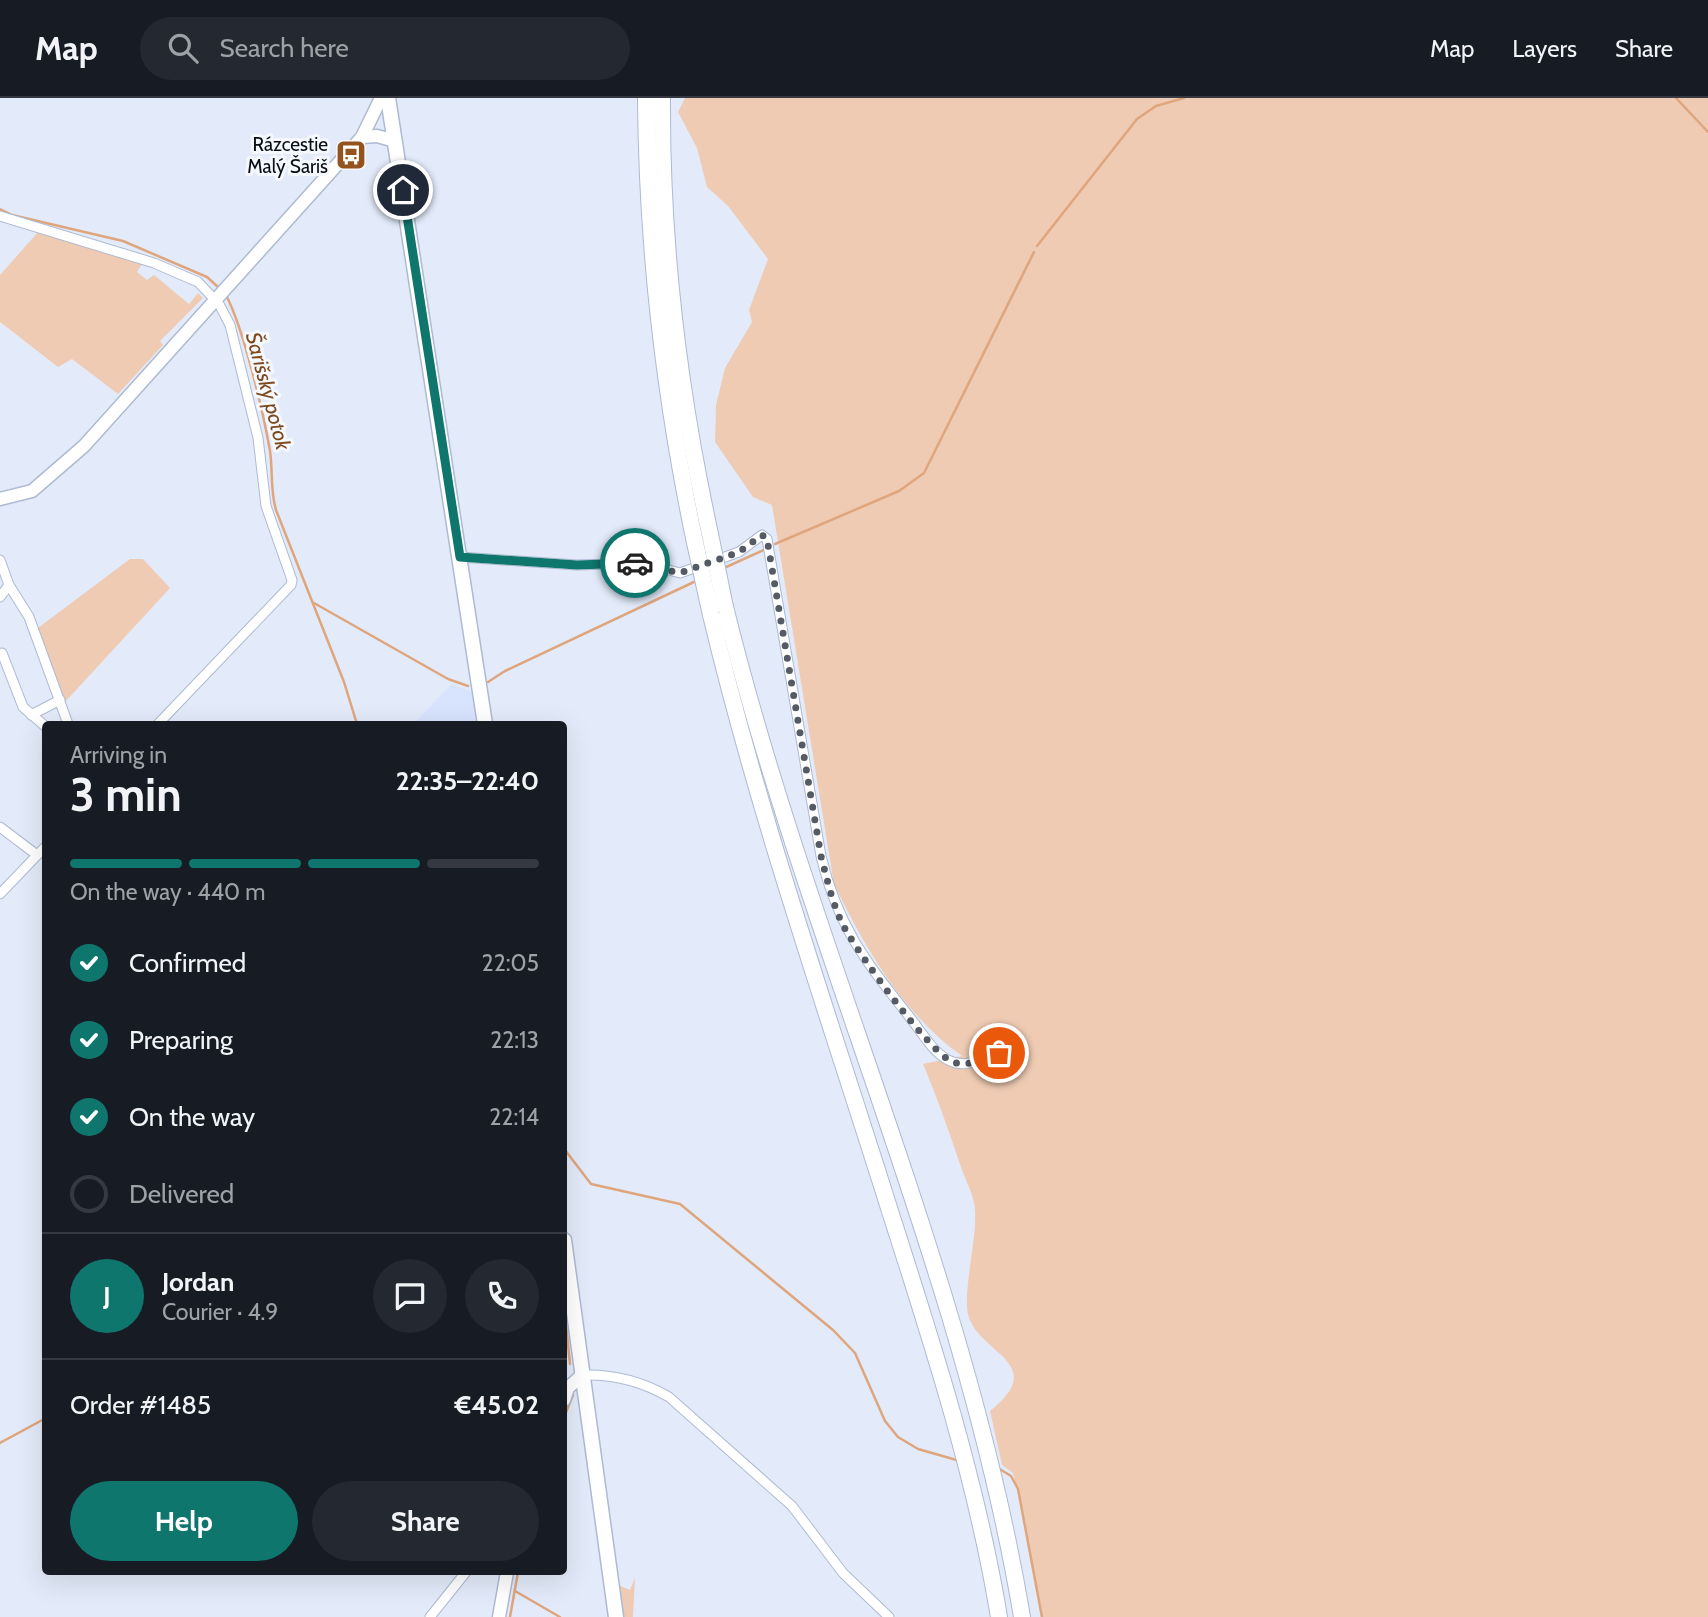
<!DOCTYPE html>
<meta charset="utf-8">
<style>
:root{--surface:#171b24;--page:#242831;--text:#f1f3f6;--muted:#9ea1a6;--line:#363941;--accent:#0f766e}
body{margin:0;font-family:Cabin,sans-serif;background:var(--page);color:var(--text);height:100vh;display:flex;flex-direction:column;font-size:26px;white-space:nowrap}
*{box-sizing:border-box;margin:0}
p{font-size:23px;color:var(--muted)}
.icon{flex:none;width:38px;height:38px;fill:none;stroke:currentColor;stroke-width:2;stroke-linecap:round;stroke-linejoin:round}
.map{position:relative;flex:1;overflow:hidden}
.sheet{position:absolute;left:42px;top:623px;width:525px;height:854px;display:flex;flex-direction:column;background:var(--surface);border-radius:7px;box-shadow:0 7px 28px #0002}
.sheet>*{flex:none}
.pin{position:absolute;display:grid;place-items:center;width:60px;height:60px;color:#fff;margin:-30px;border:4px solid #fff;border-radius:50%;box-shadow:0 2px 7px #0007}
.courier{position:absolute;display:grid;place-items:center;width:70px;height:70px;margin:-35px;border:5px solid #0f766e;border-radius:50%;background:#fff;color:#222;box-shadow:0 2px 9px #0007}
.summary em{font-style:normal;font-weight:800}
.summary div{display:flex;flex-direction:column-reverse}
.summary{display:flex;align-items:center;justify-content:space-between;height:119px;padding:0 28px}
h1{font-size:46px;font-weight:800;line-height:52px}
.bar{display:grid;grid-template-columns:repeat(4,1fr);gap:10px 7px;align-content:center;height:84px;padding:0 28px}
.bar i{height:9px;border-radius:5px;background:var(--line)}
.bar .on{background:var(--accent)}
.bar p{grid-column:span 4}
.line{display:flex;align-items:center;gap:18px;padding:0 28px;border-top:2px solid var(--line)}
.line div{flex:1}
.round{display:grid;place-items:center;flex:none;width:74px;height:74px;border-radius:37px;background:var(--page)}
ol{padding:0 28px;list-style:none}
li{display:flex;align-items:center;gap:21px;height:77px}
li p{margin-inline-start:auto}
li .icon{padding:7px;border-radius:50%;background:var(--accent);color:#fff;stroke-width:4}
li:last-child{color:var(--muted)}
li i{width:38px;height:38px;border:4px solid var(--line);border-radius:50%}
.primary-button{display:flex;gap:14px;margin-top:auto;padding:14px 28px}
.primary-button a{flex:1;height:80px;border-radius:42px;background:var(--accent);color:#fff;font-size:28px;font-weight:800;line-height:80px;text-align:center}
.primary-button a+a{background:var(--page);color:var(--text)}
header{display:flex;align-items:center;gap:42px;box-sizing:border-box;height:98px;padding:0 35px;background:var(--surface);border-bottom:2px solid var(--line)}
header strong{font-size:33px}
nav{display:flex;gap:38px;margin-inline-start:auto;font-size:24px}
.search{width:490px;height:63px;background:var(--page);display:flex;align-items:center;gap:18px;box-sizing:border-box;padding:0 24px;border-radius:38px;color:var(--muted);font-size:26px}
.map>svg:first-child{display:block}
.built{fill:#d8e4fe}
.green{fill:#efcbb3}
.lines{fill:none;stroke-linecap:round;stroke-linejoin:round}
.stream{stroke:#dfa67e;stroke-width:2.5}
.street-casing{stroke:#aebad2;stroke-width:11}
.secondary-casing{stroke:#aebad2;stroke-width:15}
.primary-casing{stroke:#aebad2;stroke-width:17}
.highway-casing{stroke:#aebad2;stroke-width:18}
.street{stroke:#fff;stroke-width:9}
.secondary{stroke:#fff;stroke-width:12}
.primary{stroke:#fff;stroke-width:14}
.highway{stroke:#fff;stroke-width:16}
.highway-bridge-casing{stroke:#aebad2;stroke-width:18;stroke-linecap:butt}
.highway-bridge{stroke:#fff;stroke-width:16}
.done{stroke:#555b65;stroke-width:7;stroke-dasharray:0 12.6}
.route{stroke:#0f766e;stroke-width:9}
.labels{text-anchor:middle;stroke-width:6;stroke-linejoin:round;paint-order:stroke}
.poi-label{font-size:19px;fill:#090d15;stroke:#f5f8fd;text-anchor:end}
.water-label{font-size:21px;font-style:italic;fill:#7e481d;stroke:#f5f8fd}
</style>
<header>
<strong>Map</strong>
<div class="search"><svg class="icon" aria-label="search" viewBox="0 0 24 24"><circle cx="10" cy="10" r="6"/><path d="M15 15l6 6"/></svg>Search here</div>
<nav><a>Map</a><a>Layers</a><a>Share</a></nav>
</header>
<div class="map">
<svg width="1708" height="1519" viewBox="0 0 1708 1519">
<rect width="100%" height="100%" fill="#e3ebfa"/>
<polygon class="built" points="452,586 472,594 477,626 413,626"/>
<g class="green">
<path d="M 685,0 L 1708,0 L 1708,1519 L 1041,1519 L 1024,1420 L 1013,1375 L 1002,1367 L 990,1313 C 1051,1264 977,1256 968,1216 C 963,1192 977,1141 975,1113 C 975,1100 967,1085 962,1072 C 950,1037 938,1001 923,966 L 962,958 C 903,916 865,850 834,786 L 772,407 L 753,399 L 715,344 L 716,307 L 725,270 L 752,224 L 749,212 L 768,161 L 728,108 L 707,89 L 697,50 L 678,14 Z"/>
<polygon points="39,133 143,164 137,174 147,182 154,177 189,206 198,195 203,200 160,243 163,247 118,296 72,261 58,269 0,224 0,177"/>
<polygon points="130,461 143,461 170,490 65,604 60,601 34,533"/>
<polygon points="635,1480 633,1519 608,1519 605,1491 616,1486 630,1492"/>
</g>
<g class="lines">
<g class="stream">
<polyline points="1676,0 1708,34"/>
<polyline points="0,111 12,117 123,143 207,179 219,190"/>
<polyline points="1037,148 1137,21 1156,8 1184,0"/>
<path d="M 226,197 C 244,232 263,313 270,353 C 273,373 270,392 276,412 L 344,584 L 357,626"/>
<polyline points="775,446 899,393 924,375 1034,154"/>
<polyline points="724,470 766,451"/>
<polyline points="314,505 448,581 468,588"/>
<polyline points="488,584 505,573 696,483"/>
<polyline points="565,1052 591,1086 680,1106 833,1232 855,1255 885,1323 898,1339 918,1351 960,1363"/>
<polyline points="564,1208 570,1266"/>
<polyline points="564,1319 573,1297"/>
<polyline points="0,1345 46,1320"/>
<polyline points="998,1370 1011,1378 1018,1391 1042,1519"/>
<polyline points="515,1493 560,1519"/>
<polyline points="510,1519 518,1474"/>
</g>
<g class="street-casing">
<g id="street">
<polyline points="0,118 154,165 198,184 219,206 230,227 258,340 266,408 292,482 291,487 158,626"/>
<path d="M 460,459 L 577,467 L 643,465 L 680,475 L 739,454 L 762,437 L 767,441 L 821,758 C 838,830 867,865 912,922 C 922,935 933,954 948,962 C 974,975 988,949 1010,957"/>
<polyline points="0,462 9,487 29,519 68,626"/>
<polyline points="0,499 9,487"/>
<polyline points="2,555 23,609 46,629"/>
<polyline points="31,617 60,602"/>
<polyline points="0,729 37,757"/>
<polyline points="0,796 46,748"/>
<path d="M 582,1277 C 614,1276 642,1283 669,1299 L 792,1408 L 843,1475 L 889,1519"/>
<polyline points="430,1519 466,1474"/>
</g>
</g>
<g class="secondary-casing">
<g id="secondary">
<polyline points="362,39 377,38 395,43"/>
<polyline points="0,401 32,393 84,348 362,39 381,0"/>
<polyline points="564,1302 568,1290 582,1277"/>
<polyline points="499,1519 507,1474"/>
</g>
</g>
<g class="primary-casing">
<g id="primary">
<polyline points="388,0 485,626"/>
<polyline points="564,1142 616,1519"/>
</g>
</g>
<g class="highway-casing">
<g id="highway">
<path d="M 646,0 C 647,147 664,296 694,440"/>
<path d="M 662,0 C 661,146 679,294 710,436"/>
<path d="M 725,509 C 809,850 964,1172 1022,1519"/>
<path d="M 711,517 C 759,718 827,913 889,1110 C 932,1244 976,1380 999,1519"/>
</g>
</g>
<use href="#street" class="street"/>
<use href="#secondary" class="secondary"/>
<use href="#primary" class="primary"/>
<use href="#highway" class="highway"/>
<g class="highway-bridge-casing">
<g id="highway-bridge">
<polyline points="710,436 725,509"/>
<polyline points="694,440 711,517"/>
</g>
</g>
<use href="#highway-bridge" class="highway-bridge"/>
</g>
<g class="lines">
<path class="done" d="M 635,465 L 680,475 L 739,454 L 762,437 L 767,441 L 821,758 C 827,781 832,804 842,825 C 854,850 930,956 953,964 C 971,970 982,959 999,955"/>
<polyline class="route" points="403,92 460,459 577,467 635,465"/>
</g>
<defs>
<g id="bus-square" transform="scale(1.575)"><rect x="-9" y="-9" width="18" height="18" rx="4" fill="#94531e" stroke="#f5f8fd"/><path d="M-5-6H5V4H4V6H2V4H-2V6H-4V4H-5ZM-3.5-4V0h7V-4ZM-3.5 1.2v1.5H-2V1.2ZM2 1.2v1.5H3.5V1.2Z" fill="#fff"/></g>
</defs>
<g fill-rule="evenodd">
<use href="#bus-square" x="351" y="57"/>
</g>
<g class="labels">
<g class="poi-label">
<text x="328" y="53">Rázcestie<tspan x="328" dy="22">Malý Šariš</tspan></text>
</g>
<g class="water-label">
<text transform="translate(268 293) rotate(75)" y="7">Šarišský potok</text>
</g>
</g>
</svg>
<div class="pin" style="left:999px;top:955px;background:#ea580c"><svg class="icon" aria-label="bag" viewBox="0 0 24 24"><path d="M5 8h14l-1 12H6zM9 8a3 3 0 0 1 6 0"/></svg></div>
<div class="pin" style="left:403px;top:92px;background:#1f2937"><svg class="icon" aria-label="home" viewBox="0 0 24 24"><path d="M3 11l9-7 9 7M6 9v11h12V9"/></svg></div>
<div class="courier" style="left:635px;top:465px"><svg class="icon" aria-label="car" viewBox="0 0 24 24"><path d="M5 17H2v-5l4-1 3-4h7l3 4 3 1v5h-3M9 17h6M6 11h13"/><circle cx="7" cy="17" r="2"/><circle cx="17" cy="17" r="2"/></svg></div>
<section class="sheet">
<div class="summary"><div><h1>3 min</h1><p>Arriving in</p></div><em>22:35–22:40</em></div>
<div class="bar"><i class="on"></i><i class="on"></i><i class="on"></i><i></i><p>On the way · 440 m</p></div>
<ol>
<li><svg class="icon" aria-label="check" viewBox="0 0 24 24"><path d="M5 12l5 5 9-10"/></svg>Confirmed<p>22:05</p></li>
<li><svg class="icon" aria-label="check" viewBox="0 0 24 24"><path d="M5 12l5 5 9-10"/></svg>Preparing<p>22:13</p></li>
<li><svg class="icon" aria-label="check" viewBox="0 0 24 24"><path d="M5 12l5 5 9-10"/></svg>On the way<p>22:14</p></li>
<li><i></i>Delivered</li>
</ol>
<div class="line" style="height:126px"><b class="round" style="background:var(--accent);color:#fff">J</b><div><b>Jordan</b><p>Courier · 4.9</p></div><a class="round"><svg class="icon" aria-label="chat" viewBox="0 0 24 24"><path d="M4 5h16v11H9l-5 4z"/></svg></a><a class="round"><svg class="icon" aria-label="phone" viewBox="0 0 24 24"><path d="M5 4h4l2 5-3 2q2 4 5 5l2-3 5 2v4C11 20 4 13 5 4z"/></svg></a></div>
<div class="line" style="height:91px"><div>Order #1485</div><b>€45.02</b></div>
<div class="primary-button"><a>Help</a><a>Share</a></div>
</section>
</div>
